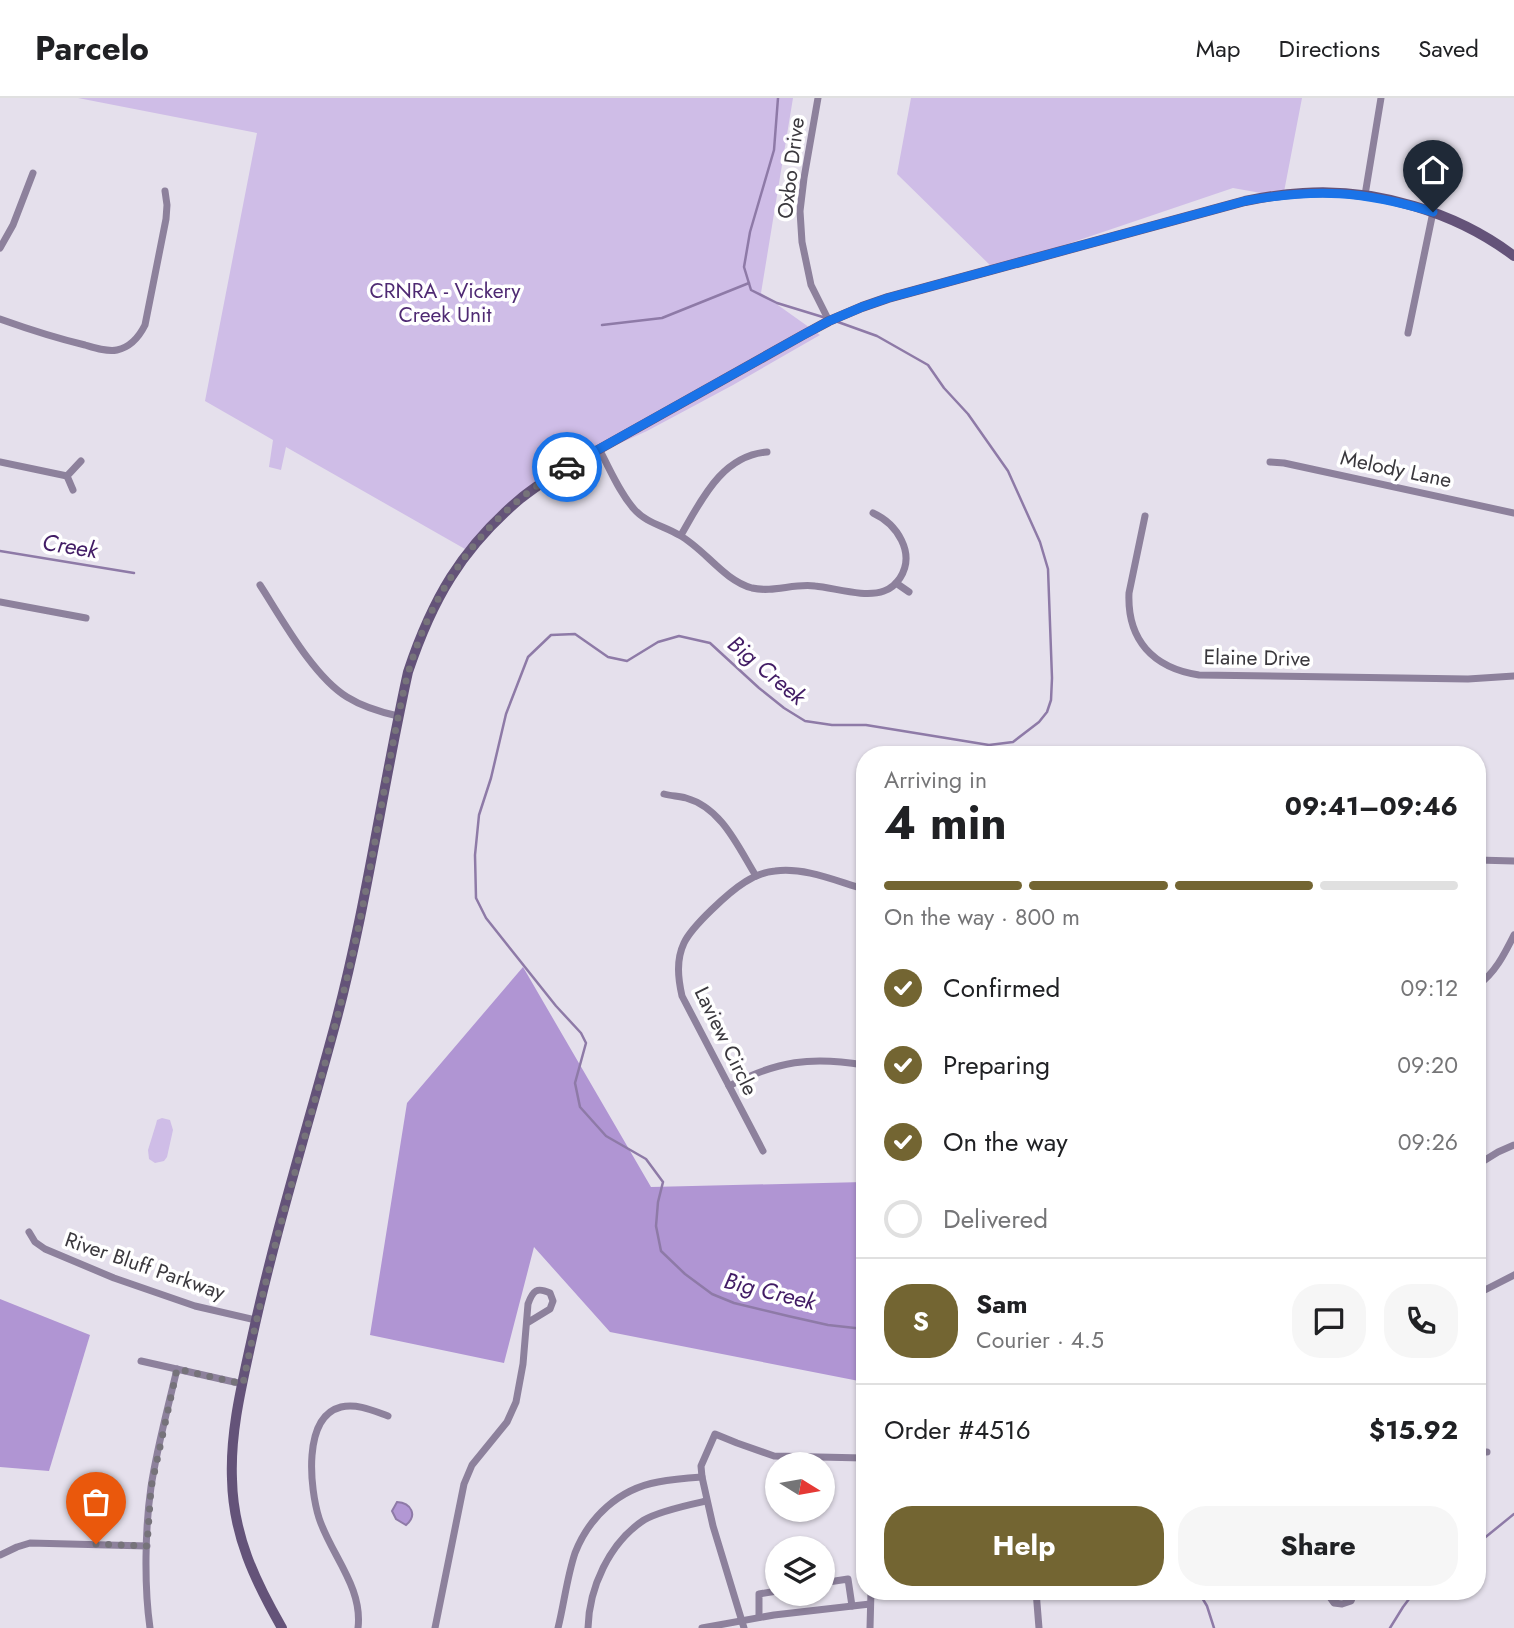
<!DOCTYPE html>
<meta charset="utf-8">
<style>
:root{--surface:#fff;--page:#f6f6f6;--text:#202124;--muted:#757577;--line:#e0e0e0;--accent:#736532}
body{margin:0;font-family:Jost,sans-serif;background:var(--page);color:var(--text);height:100vh;display:flex;flex-direction:column;font-size:26px;white-space:nowrap}
*{box-sizing:border-box;margin:0}
p{font-size:23px;color:var(--muted)}
.icon{flex:none;width:38px;height:38px;fill:none;stroke:currentColor;stroke-width:2;stroke-linecap:round;stroke-linejoin:round}
.map{position:relative;flex:1;overflow:hidden}
.details{position:absolute;left:856px;top:648px;width:630px;height:854px;display:flex;flex-direction:column;background:var(--surface);border-radius:28px;box-shadow:0 2px 5px #0004}
.details>*{flex:none}
.needle{width:46px;rotate:101deg}
.tools{position:absolute;left:765px;top:1354px;display:grid;gap:14px}
.tools a{display:grid;place-items:center;width:70px;height:70px;border-radius:50%;background:var(--surface);box-shadow:0 2px 5px #0004;font-size:35px}
.pin{position:absolute;display:grid;place-items:center;width:60px;height:60px;color:#fff;margin:-72px -30px;border-radius:50% 50% 50% 0;rotate:-45deg;box-shadow:0 0 7px #0007}
.pin .icon{rotate:45deg}
.courier{position:absolute;display:grid;place-items:center;width:70px;height:70px;margin:-35px;border:5px solid #1a73e8;border-radius:50%;background:#fff;color:#222;box-shadow:0 2px 9px #0007}
.overview em{font-style:normal;font-weight:700}
.overview div{display:flex;flex-direction:column-reverse}
.overview{display:flex;align-items:center;justify-content:space-between;height:119px;padding:0 28px}
h1{font-size:46px;font-weight:700;line-height:52px}
.bar{display:grid;grid-template-columns:repeat(4,1fr);gap:10px 7px;align-content:center;height:84px;padding:0 28px}
.bar i{height:9px;border-radius:5px;background:var(--line)}
.bar .current{background:var(--accent)}
.bar p{grid-column:span 4}
.line{display:flex;align-items:center;gap:18px;padding:0 28px;border-top:2px solid var(--line)}
.line div{flex:1}
.round{display:grid;place-items:center;flex:none;width:74px;height:74px;border-radius:28px;background:var(--page)}
ol{padding:0 28px;list-style:none}
li{display:flex;align-items:center;gap:21px;height:77px}
li p{margin-inline-start:auto}
li .icon{padding:7px;border-radius:50%;background:var(--accent);color:#fff;stroke-width:4}
li:last-child{color:var(--muted)}
li i{width:38px;height:38px;border:4px solid var(--line);border-radius:50%}
.action{display:flex;gap:14px;margin-top:auto;padding:14px 28px}
.action a{flex:1;height:80px;border-radius:28px;background:var(--accent);color:#fff;font-size:28px;font-weight:700;line-height:80px;text-align:center}
.action a+a{background:var(--page);color:var(--text)}
header{display:flex;align-items:center;gap:42px;box-sizing:border-box;height:98px;padding:0 35px;background:var(--surface);border-bottom:2px solid var(--line)}
header strong{font-size:33px}
nav{display:flex;gap:38px;margin-inline-start:auto;font-size:24px}
.map>svg:first-child{display:block}
.green{fill:#cfbde7}
.forest{fill:#b095d3}
.water{fill:#b297d4;stroke:#8e7aa7;stroke-width:2}
.lines{fill:none;stroke-linecap:round;stroke-linejoin:round}
.stream{stroke:#8e7aa7;stroke-width:2.5}
.street{stroke:#8d819c;stroke-width:7}
.secondary{stroke:#645379;stroke-width:10}
.done{stroke:#76737a;stroke-width:7;stroke-dasharray:0 12.6}
.route{stroke:#1a73e8;stroke-width:9}
.labels{text-anchor:middle;stroke-width:7;stroke-linejoin:round;paint-order:stroke}
.street-label{font-size:21px;fill:#3a383d;stroke:#fff}
.park-label{font-size:21px;fill:#4f2a73;stroke:#fff}
.water-label{font-size:23px;font-style:italic;fill:#421c65;stroke:#fff}
</style>
<header>
<strong>Parcelo</strong>
<nav><a>Map</a><a>Directions</a><a>Saved</a></nav>
</header>
<div class="map">
<svg width="1514" height="1530" viewBox="0 0 1514 1530">
<rect width="100%" height="100%" fill="#e5e0ec"/>
<g class="green">
<polygon points="78,0 793,0 761,195 820,237 733,287 647,333 585,361 522,395 465,451 286,349 281,372 269,369 273,342 205,303 257,35"/>
<polygon points="911,0 1302,0 1283,99 1233,90 1029,159 996,173 897,76"/>
<polygon points="162,1020 170,1022 173,1032 167,1059 164,1063 155,1065 149,1061 148,1052 156,1026 157,1022"/>
</g>
<g class="forest">
<polygon points="523,869 651,1089 864,1084 864,1284 610,1234 534,1149 504,1265 370,1237 407,1005"/>
<polygon points="0,1201 90,1237 49,1373 0,1369"/>
</g>
<path class="water" d="M 397,1404 C 411,1405 418,1417 406,1427 L 396,1421 L 392,1413 Z"/>
<g class="lines">
<g class="stream">
<polyline points="778,0 774,52 750,134 744,169 751,192 777,205 826,220"/>
<polyline points="838,224 877,238 928,267 944,290 968,316 1008,373 1040,444 1048,471 1052,580 1051,602 1047,614 1039,624 1013,644 989,647 866,627 832,627 805,623 784,610 759,590 710,545 679,538 658,544 627,563 608,559 575,536 551,537 528,559 506,616 491,680 479,717 475,757 476,800 486,820 556,908 581,935 586,945 575,985 580,1009 606,1038 646,1061 663,1084 658,1104 656,1128 661,1153 685,1176 712,1196 734,1205 788,1218 828,1227 864,1231"/>
<polyline points="602,227 662,220 749,185"/>
<polyline points="0,453 134,475"/>
<polyline points="1477,1446 1514,1416"/>
<polyline points="1198,1493 1207,1508 1214,1530"/>
<polyline points="1390,1530 1403,1509 1415,1493"/>
</g>
<g class="street">
<polyline points="818,0 804,80 800,113 802,144 811,187 829,223"/>
<polyline points="1365,97 1381,0"/>
<polyline points="0,150 13,127 33,75"/>
<path d="M 0,221 C 28,231 56,240 85,247 C 95,250 107,254 117,252 C 131,249 139,239 145,227 L 166,121 L 167,107 L 165,93"/>
<polyline points="1408,235 1433,114"/>
<path d="M 599,351 C 610,371 619,394 634,411 C 646,425 664,428 679,437 C 705,451 723,482 752,490 C 773,495 794,485 815,488 C 835,490 865,500 884,493 C 890,491 896,486 900,480 C 916,455 897,426 873,415"/>
<polyline points="0,364 67,378"/>
<polyline points="1270,364 1284,365 1514,415"/>
<polyline points="73,392 67,378 81,363"/>
<path d="M 1145,418 L 1129,495 C 1127,542 1153,570 1199,577 L 1468,581 L 1514,578"/>
<path d="M 681,437 C 701,403 721,358 767,354"/>
<polyline points="896,485 909,494"/>
<path d="M 260,487 C 282,521 313,578 347,599 C 363,609 380,614 398,618"/>
<polyline points="0,504 86,520"/>
<path d="M 664,696 C 671,698 679,698 686,700 C 722,710 738,749 756,778"/>
<polyline points="1477,762 1514,763"/>
<path d="M 1477,888 C 1495,875 1504,857 1514,837"/>
<path d="M 729,988 C 777,963 811,958 864,967"/>
<path d="M 763,1053 L 682,898 C 678,880 676,862 684,845 C 692,828 729,794 745,784 C 754,778 765,774 775,773 C 805,769 836,783 864,791"/>
<polyline points="1477,1067 1498,1054 1514,1047"/>
<polyline points="29,1134 35,1144 45,1151 114,1180 195,1208 256,1222"/>
<polyline points="1477,1196 1514,1177"/>
<polyline points="141,1263 243,1286"/>
<polyline points="1477,1354 1487,1354"/>
<polyline points="0,1457 17,1449 30,1445 147,1448"/>
<polyline points="822,1485 848,1481 852,1508"/>
<polyline points="1036,1493 1039,1530"/>
<polyline points="1328,1493 1329,1498 1334,1505 1342,1506 1351,1503 1355,1493"/>
<polyline points="759,1519 759,1496 777,1493"/>
<path d="M 150,1530 C 144,1488 145,1431 151,1389 C 157,1349 168,1310 177,1271"/>
<path d="M 358,1530 C 363,1489 331,1457 319,1420 C 310,1391 302,1319 341,1309 C 357,1305 374,1313 388,1318"/>
<path d="M 435,1530 L 464,1386 L 472,1367 L 507,1324 L 516,1304 L 523,1266 L 528,1206 C 533,1192 537,1189 550,1195 L 553,1203 L 550,1211 L 527,1225"/>
<path d="M 558,1530 C 564,1506 567,1479 575,1455 C 589,1419 619,1391 658,1384 C 673,1381 687,1380 702,1379"/>
<path d="M 588,1530 C 589,1490 609,1445 644,1422 C 659,1413 688,1407 706,1403"/>
<polyline points="702,1530 774,1517 870,1506"/>
<polyline points="744,1530 713,1428 702,1379 701,1368 715,1336 737,1345 774,1358 864,1360"/>
<polyline points="870,1530 871,1493"/>
</g>
<path class="secondary" d="M 282,1530 C 255,1483 233,1437 232,1381 C 230,1334 242,1286 252,1240 C 275,1134 307,1031 335,927 C 366,811 382,692 408,574 C 432,502 461,451 520,401 C 531,392 543,384 555,376 L 803,237 L 829,223 L 862,209 L 888,200 L 1245,103 C 1264,99 1283,96 1303,95 C 1376,90 1456,114 1514,158"/>
</g>
<g class="lines">
<path class="done" d="M 96,1446 L 147,1448 L 151,1390 L 177,1271 L 243,1286 C 270,1147 315,1013 348,876 C 370,784 383,689 403,596 C 423,502 482,416 567,369"/>
<path class="route" d="M 567,369 L 803,237 L 829,223 L 862,209 L 888,200 L 1245,103 C 1317,90 1363,93 1433,114"/>
</g>
<g class="labels">
<g class="street-label">
<text transform="translate(791 70) rotate(-83)" y="7">Oxbo Drive</text>
<text transform="translate(1396 371) rotate(12)" y="7">Melody Lane</text>
<text transform="translate(1257 560) rotate(1)" y="7">Elaine Drive</text>
<text transform="translate(726 943) rotate(64)" y="7">Laview Circle</text>
<text transform="translate(145 1168) rotate(19)" y="7">River Bluff Parkway</text>
</g>
<g class="park-label">
<text x="445" y="200">CRNRA - Vickery<tspan x="445" dy="24">Creek Unit</tspan></text>
</g>
<g class="water-label">
<text transform="translate(70 448) rotate(9)" y="8">Creek</text>
<text transform="translate(767 572) rotate(40)" y="8">Big Creek</text>
<text transform="translate(770 1193) rotate(14)" y="8">Big Creek</text>
</g>
</g>
</svg>
<div class="tools">
<a><svg class="needle" viewBox="-14 -14 28 28"><path d="M0-13l5 13h-10z" fill="#e53935"/><path d="M0 13l5-13h-10z" fill="#757577"/></svg></a>
<a><svg class="icon" aria-label="layers" viewBox="0 0 24 24"><path d="M12 4l9 5-9 5-9-5zM3 14l9 5 9-5"/></svg></a>
</div>
<div class="pin" style="left:96px;top:1446px;background:#ea580c"><svg class="icon" aria-label="bag" viewBox="0 0 24 24"><path d="M5 8h14l-1 12H6zM9 8a3 3 0 0 1 6 0"/></svg></div>
<div class="pin" style="left:1433px;top:114px;background:#1f2937"><svg class="icon" aria-label="home" viewBox="0 0 24 24"><path d="M3 11l9-7 9 7M6 9v11h12V9"/></svg></div>
<div class="courier" style="left:567px;top:369px"><svg class="icon" aria-label="car" viewBox="0 0 24 24"><path d="M5 17H2v-5l4-1 3-4h7l3 4 3 1v5h-3M9 17h6M6 11h13"/><circle cx="7" cy="17" r="2"/><circle cx="17" cy="17" r="2"/></svg></div>
<section class="details">
<div class="overview"><div><h1>4 min</h1><p>Arriving in</p></div><em>09:41–09:46</em></div>
<div class="bar"><i class="current"></i><i class="current"></i><i class="current"></i><i></i><p>On the way · 800 m</p></div>
<ol>
<li><svg class="icon" aria-label="check" viewBox="0 0 24 24"><path d="M5 12l5 5 9-10"/></svg>Confirmed<p>09:12</p></li>
<li><svg class="icon" aria-label="check" viewBox="0 0 24 24"><path d="M5 12l5 5 9-10"/></svg>Preparing<p>09:20</p></li>
<li><svg class="icon" aria-label="check" viewBox="0 0 24 24"><path d="M5 12l5 5 9-10"/></svg>On the way<p>09:26</p></li>
<li><i></i>Delivered</li>
</ol>
<div class="line" style="height:126px"><b class="round" style="background:var(--accent);color:#fff">S</b><div><b>Sam</b><p>Courier · 4.5</p></div><a class="round"><svg class="icon" aria-label="chat" viewBox="0 0 24 24"><path d="M4 5h16v11H9l-5 4z"/></svg></a><a class="round"><svg class="icon" aria-label="phone" viewBox="0 0 24 24"><path d="M5 4h4l2 5-3 2q2 4 5 5l2-3 5 2v4C11 20 4 13 5 4z"/></svg></a></div>
<div class="line" style="height:91px"><div>Order #4516</div><b>$15.92</b></div>
<div class="action"><a>Help</a><a>Share</a></div>
</section>
</div>
